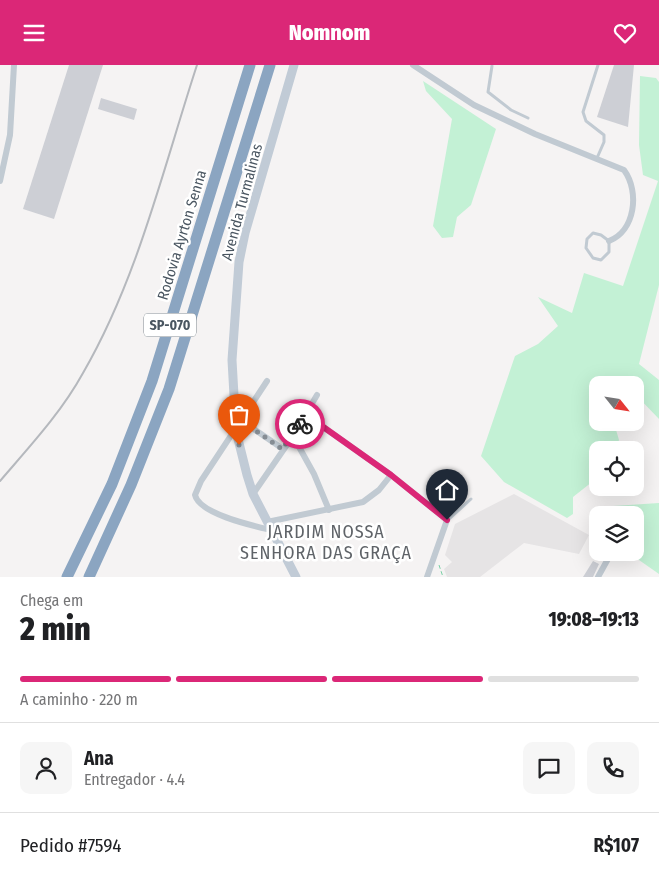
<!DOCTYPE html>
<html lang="pt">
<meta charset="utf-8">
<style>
:root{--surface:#fff;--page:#f6f6f6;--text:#202124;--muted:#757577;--line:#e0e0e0;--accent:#db2777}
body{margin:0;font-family:"Fira Sans Condensed",sans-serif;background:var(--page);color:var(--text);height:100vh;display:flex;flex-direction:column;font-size:19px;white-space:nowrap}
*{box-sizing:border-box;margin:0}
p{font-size:16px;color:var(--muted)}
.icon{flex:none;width:28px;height:28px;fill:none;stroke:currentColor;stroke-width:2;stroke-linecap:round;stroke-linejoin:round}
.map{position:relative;height:512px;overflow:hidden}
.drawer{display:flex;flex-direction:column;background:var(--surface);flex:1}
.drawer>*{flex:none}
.needle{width:32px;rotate:120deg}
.buttons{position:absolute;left:589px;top:311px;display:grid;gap:10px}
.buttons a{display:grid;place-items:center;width:55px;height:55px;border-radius:10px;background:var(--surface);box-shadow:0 5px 20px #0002;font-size:25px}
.pin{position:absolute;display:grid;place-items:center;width:42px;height:42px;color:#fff;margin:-51px -21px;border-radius:50% 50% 50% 0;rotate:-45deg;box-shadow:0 0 5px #0007}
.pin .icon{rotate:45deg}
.courier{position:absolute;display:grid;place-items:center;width:50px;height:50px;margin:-25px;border:4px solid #db2777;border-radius:50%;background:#fff;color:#222;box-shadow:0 1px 6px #0007}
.summary em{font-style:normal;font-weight:800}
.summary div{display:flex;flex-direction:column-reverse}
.summary{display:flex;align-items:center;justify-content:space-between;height:85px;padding:0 20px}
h1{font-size:32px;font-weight:800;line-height:38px}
.bar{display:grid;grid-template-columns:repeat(4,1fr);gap:8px 5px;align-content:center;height:60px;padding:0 20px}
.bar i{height:6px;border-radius:4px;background:var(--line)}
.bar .active{background:var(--accent)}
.bar p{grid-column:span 4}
.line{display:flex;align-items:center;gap:12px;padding:0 20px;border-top:1px solid var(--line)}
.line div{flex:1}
.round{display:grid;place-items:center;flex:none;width:52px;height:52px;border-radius:10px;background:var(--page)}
header{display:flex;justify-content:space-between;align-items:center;height:65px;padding:0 20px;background:var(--accent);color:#fff;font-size:22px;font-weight:800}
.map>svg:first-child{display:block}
.education{fill:#e6e4e5}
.green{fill:#c3f1d5}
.building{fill:#cdcfd5}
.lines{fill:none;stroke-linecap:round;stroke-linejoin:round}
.path{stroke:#7ad0a6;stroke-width:1;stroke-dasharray:4 2.5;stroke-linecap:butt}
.lane{stroke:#c1cad2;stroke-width:3}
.street{stroke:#c1cad2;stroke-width:6}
.secondary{stroke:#c1cbd6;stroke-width:9}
.highway{stroke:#8ba5c1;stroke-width:11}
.rail{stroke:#b5b8bd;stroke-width:2}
.done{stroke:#868d94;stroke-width:5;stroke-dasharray:0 9}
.route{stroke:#db2777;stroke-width:6}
.labels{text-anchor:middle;stroke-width:5;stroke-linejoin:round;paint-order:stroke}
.shield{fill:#fff;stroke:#808990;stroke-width:1}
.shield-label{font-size:14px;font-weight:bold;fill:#4a5661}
.street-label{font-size:15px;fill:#4a5661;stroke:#fff}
.quarter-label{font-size:18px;letter-spacing:1px;fill:#5f6368;stroke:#fff}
</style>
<header><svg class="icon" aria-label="menu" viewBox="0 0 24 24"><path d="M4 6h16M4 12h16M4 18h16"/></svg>Nomnom<svg class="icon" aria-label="heart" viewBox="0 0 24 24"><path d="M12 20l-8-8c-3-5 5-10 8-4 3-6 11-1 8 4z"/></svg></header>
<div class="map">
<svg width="659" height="512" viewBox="0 0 659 512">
<rect width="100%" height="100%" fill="#f5f3f3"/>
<polygon class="education" points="514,429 589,470 579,489 524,478 480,512 447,512 444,504 452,497 445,490 455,459"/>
<g class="green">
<polygon points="640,11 656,13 659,17 659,220 639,299 659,315 659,354 635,329 635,320 598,320 598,358 614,358 619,375 616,385 598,385 597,413 573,432 573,449 567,453 504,417 481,391 515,291 538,279 558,261 538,232 572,248 584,208 623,221 658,116 643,110 639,80"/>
<polygon points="423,16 496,64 471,140 457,152 453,172 442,173 433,161 452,54 426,26"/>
<polygon points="659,438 659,509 629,488 635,488 635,450 598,450 597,472 590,468 589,451 598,442"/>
</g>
<g class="building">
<polygon points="69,0 103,0 54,154 23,144"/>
<polygon points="614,0 634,0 628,62 597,52"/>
<polygon points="101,33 137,44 134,55 98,44"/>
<polygon points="593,496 599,499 593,512 583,512"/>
</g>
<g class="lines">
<polyline class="path" points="439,500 443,512"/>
<g class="lane">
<polyline points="492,1 488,27 511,45 528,53"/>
<polyline points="597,93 604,77 604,70 586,56 583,47 598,0"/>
<polygon points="593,168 601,170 609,176 609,187 601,195 593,193 586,183 587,174"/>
<polyline points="448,455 471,434"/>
</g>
<g class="street">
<path d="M 413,0 L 474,40 L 535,69 L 624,105 C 640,127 635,166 609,176"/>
<polyline points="0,116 10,70 14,0"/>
<path d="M 267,316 L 201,416 L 195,430 C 199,449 254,461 271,465"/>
<polyline points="305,349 391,410 447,455 427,512"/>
<polyline points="242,356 283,384"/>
<polyline points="293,371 314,409 329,445"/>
<polyline points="253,429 293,371 317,330"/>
<polyline points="267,457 363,437 379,425 391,410"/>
<polyline points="598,512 609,492"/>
</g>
<polyline class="secondary" points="294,0 245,168 239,197 232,295 236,366 247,410 253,429 296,512"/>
<g class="highway">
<polyline points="67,512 112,419 152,316 250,0"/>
<polyline points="89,512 131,420 169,324 270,0"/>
</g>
<path class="rail" d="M 0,416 C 30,381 61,348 83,308 C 138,213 163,104 197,0"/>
</g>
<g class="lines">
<polyline class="done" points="239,380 236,366 242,356 282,384 300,359"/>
<polyline class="route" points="300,359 305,349 391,410 447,455"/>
</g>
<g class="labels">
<rect class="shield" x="144" y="248.5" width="52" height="23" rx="4"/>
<g class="shield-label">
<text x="170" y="265">SP-070</text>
</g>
<g class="street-label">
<text transform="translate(242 137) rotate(-75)" y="5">Avenida Turmalinas</text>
<text transform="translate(182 170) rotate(-73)" y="5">Rodovia Ayrton Senna</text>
</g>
<g class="quarter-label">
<text x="326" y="473">JARDIM NOSSA<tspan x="326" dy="21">SENHORA DAS GRAÇA</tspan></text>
</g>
</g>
</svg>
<div class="buttons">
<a><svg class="needle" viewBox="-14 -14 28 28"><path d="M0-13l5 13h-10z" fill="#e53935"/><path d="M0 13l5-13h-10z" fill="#757577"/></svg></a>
<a><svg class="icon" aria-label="locate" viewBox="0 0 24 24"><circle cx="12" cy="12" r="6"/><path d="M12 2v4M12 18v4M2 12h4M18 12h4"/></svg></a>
<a><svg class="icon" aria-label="layers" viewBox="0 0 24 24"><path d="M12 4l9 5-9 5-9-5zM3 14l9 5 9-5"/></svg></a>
</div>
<div class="pin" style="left:239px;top:380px;background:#ea580c"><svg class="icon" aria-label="bag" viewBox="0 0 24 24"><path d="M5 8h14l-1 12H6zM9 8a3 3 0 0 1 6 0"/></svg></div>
<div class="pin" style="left:447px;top:455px;background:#1f2937"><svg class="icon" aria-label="home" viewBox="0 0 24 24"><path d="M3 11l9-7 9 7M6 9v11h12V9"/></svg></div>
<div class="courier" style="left:300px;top:359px"><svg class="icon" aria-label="bike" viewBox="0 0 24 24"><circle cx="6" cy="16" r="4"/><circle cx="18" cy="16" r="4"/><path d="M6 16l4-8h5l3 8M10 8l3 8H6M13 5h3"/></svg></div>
</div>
<section class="drawer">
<div class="summary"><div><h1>2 min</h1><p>Chega em</p></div><em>19:08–19:13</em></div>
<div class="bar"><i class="active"></i><i class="active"></i><i class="active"></i><i></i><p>A caminho · 220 m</p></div>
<div class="line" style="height:90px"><a class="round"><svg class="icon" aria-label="person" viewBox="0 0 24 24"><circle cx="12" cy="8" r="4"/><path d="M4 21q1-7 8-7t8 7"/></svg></a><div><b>Ana</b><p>Entregador · 4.4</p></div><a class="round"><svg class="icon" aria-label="chat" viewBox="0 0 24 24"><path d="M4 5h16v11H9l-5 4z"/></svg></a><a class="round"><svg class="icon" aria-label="phone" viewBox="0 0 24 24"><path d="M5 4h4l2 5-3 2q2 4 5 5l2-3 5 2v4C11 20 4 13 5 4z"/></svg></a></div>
<div class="line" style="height:65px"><div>Pedido #7594</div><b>R$107</b></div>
</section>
